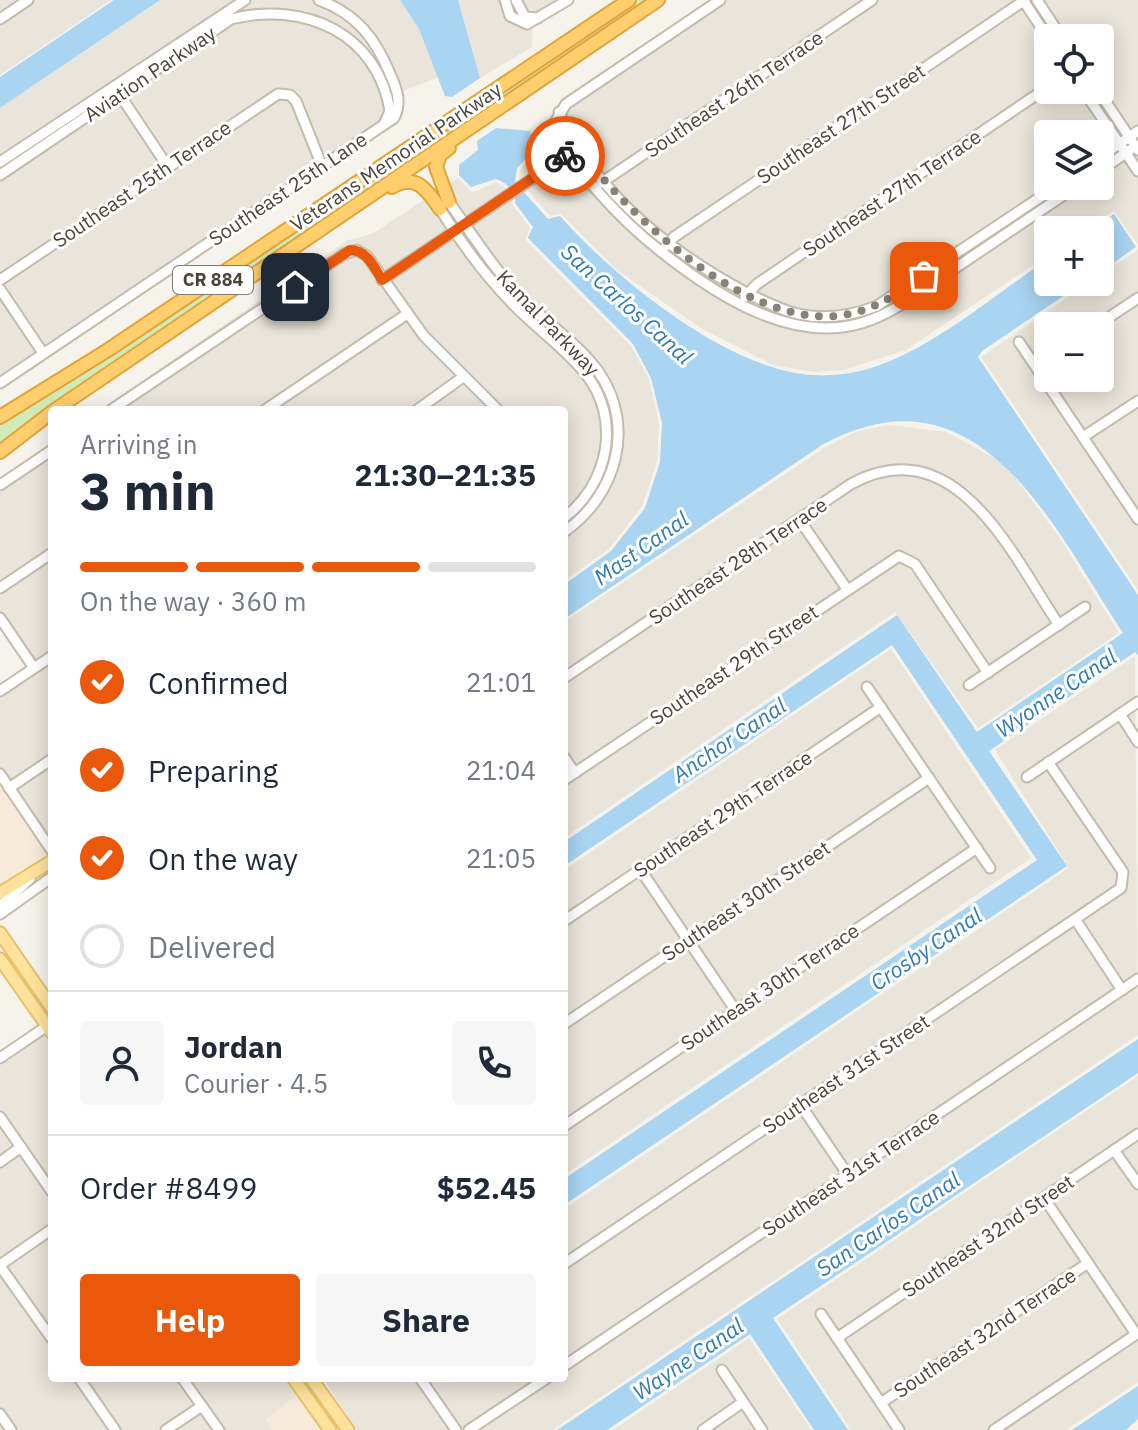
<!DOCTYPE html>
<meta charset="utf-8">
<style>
:root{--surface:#fff;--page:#f6f6f7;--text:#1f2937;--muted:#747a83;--line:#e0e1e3;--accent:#ea580c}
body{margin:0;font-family:"IBM Plex Sans",sans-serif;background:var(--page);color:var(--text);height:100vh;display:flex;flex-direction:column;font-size:30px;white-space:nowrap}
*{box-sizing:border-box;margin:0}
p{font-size:26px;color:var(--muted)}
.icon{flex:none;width:44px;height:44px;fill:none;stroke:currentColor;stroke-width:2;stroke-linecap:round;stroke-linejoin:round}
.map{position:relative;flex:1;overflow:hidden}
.side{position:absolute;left:48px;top:406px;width:520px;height:976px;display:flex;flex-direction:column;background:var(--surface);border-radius:8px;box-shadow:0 4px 20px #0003}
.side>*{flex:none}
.tools{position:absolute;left:1034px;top:24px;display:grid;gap:16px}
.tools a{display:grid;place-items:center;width:80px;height:80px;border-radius:8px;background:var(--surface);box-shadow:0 4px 20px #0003;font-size:40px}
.pin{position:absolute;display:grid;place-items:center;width:68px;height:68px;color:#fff;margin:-34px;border-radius:16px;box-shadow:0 4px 12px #0006}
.courier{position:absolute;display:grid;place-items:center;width:80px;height:80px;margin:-40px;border:6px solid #ea580c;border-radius:50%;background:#fff;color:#222;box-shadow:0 2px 10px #0007}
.overview em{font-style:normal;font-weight:700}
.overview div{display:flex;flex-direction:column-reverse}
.overview{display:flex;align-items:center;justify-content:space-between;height:136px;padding:0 32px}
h1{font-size:52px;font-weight:700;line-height:60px}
.bar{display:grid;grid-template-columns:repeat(4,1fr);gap:12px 8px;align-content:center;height:96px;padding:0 32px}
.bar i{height:10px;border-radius:6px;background:var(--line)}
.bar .selected{background:var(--accent)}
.bar p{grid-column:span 4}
.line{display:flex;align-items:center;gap:20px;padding:0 32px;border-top:2px solid var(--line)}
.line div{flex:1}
.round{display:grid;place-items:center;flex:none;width:84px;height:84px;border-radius:8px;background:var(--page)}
ol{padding:0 32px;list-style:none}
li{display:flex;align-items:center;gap:24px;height:88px}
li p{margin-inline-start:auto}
li .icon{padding:8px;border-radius:50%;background:var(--accent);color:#fff;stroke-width:4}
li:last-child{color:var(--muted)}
li i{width:44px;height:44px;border:4px solid var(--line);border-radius:50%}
.primary-button{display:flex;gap:16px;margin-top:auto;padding:16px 32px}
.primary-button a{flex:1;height:92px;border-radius:8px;background:var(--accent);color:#fff;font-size:32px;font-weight:700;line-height:92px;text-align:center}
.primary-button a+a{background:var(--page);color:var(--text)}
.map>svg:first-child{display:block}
.residential{fill:#eae5da;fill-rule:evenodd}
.commercial{fill:#f7ead8}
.green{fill:#d2eab5}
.water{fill:#a9d4f2}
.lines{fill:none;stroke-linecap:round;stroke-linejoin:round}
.minor-casing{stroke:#c2bbae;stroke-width:13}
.major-casing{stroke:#e6c16a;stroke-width:15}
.highway-casing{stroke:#e0a43c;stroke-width:16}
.minor{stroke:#fff;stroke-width:9}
.major{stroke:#ffe39c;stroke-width:11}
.highway{stroke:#ffcf6e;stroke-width:12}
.done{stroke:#878178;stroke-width:8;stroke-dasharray:0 14.4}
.route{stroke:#ea580c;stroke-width:10}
.labels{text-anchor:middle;stroke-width:6;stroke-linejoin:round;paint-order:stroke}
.shield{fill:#fff;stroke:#817c74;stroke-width:2}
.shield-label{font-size:18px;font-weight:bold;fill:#4b4439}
.street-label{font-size:20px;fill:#4b4439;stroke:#fff}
.water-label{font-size:22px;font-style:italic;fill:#2e7ab2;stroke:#fff}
</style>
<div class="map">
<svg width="1138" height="1430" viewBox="0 0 1138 1430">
<rect width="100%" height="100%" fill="#f6f3ec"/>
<g class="residential">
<polygon points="0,0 111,0 0,75"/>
<polygon points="160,0 400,0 419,29 439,77 385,98 384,119 379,123 0,378 0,108"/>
<polygon points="458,0 555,0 533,15 532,47 480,78"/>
<path d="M 728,0 L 1138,0 L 1138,127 L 1100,153 L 1100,134 L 1048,134 L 1050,186 L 875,302 L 844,312 L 797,310 L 772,303 L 691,256 L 636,211 L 579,144 L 521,181 L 519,178 L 520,170 L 537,149 L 536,133 L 567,111 L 568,107 ZM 1048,38 L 1100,38 L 1100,90 L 1048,90 Z"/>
<polygon points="1138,149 1138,244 1114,211 1085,230 1048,230 1048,255 906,350 844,370 813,372 773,365 702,329 617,270 561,214 550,216 525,187 569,158 649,247 778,324 812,331 838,331 907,305 1084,186 1100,186 1100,175"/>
<polygon points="458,178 472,193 496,182 508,190 465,219 445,187"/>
<polygon points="428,197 526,322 587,382 600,409 603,430 600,461 587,489 564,514 564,410 100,410 346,241 372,234"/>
<polygon points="513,197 512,204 530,228 525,239 631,346 649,379 659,423 657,461 642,506 609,549 564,581 564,536 595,509 615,473 618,462 615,399 556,327 505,274 469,225"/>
<path d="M 1138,250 L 1138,590 L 981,357 L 1090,282 L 1100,282 L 1100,275 ZM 1048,326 L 1100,326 L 1100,378 L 1048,378 Z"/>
<polygon points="889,425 946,432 996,459 1014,476 1059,537 1119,633 978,728 895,612 564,838 564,622 824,448 855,432"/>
<polygon points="52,443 52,844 0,771 0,690 34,667 0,614 0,478"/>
<polygon points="891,649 1031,858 564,1175 564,870"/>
<polygon points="1135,656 1138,1035 552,1430 356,1430 323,1378 564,1378 564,1209 1069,868 995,750"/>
<polygon points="44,1028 52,1039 52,1378 289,1378 300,1393 266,1419 273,1430 0,1430 0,1059"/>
<polygon points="1138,1076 1138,1382 1066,1430 851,1430 777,1319"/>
<polygon points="749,1338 811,1430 613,1430"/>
</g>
<g class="commercial">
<polygon points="0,771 52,844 52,857 0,889"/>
<polygon points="300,1393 326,1430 273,1430 266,1419"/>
</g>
<polygon class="green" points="637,0 648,0 104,367 0,445 0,422 132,340"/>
<g class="water">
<polygon points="114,0 160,0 0,108 0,77"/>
<polygon points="400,0 458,0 480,78 452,97 445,96 419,29"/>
<path d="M 496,128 L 530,131 L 534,150 L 517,168 L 515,182 L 548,219 L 560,216 C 615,278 727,370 813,375 C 838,377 867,371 890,361 C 944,339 999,292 1048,259 L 1048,282 L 1084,282 L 982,351 L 978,357 L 1138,595 L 1138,655 L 1135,652 L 989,751 L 1067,866 L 564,1205 L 564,1179 L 1037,860 L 892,645 L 564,866 L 564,842 L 897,615 L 977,732 L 1123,633 C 1055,530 979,358 822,445 L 564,619 L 564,585 L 611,551 L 645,508 L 660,462 L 662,423 L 651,378 L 633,344 L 528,238 L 533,227 L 515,203 C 516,191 506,182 496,179 L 471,187 L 459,175 L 459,165 L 478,150 L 477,141 Z"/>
<polygon points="1114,214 1136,247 1100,272 1100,230 1091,230"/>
<polygon points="1138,1039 1138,1073 773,1318 848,1430 814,1430 750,1334 607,1430 557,1430"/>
<polygon points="1138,1386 1138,1419 1126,1430 1072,1430"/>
</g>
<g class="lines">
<g class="minor-casing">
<g id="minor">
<polyline points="505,0 510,16 527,24 568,0"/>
<polyline points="516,0 525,17 538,18"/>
<path d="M 720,0 L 566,104 L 554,124 C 563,161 627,225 658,249 C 715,295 798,350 873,319 C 901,308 926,288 951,271 C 993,243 1035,214 1077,186"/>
<polyline points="1023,0 1048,38"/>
<polyline points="1037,0 1062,38"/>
<polyline points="0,19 28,0"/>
<polyline points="1083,90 1138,171"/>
<polyline points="1098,90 1138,150"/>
<polyline points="118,92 168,167"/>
<path d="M 559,112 C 596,193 670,252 747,293 C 764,301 779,310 798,314 C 825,320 851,316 877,306 L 1057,186"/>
<polyline points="1100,157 1138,131"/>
<polyline points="0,162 245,0"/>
<polyline points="1100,171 1130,150"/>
<path d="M 0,175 L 231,19 C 306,0 378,35 390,111 L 385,122"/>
<polyline points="601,183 872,0"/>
<path d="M 449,202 C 472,234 492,266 519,295 C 543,321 577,342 598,371 C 637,426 616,496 564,532"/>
<path d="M 440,209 C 460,241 483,273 510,301 C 533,326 563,346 585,373 C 622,419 609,483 564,518"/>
<polyline points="666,246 674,237 1025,0"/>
<polyline points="0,280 278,94 290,95 296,101 322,166"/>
<polyline points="382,280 572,152"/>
<polyline points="0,289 43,353"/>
<polyline points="745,297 757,284 1048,87"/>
<polyline points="1096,326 1138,298"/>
<polyline points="1019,342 1138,519"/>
<polyline points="1036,366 1048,358"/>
<path d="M 0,383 L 394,118 C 402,103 397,90 391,76 C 376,39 357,14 319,0"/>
<polyline points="111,410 344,254 357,250 367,256 424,336 498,410"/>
<polyline points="265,410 407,314"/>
<polyline points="417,410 463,377"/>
<polyline points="1083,437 1138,401"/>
<polyline points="0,485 52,450"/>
<polyline points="799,519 847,589"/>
<polyline points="0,588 52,553"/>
<polyline points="0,618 34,668"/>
<path d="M 564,678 L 851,484 C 956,427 1012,555 1059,625"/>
<polyline points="969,685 1085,607"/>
<polyline points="867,687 990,868"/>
<polyline points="0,691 52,656"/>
<polyline points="1120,714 1138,742"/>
<polyline points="564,757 575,773"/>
<polyline points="0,774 52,851"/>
<polyline points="1027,777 1138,702"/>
<polyline points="564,780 899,556 915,564 988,673"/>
<polyline points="9,788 52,759"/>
<polyline points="640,869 736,1011"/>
<polyline points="0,906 30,879"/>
<polyline points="0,914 52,877"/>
<polyline points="1075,919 1122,990"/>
<polyline points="564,921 881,707"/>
<polyline points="564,1024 929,778"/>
<polyline points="0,1058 47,1026"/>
<polyline points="800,1104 848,1175"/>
<polyline points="0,1117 52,1192"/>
<polyline points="564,1126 977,848"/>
<polyline points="1114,1150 1138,1184"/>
<polyline points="0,1162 21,1147"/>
<polyline points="1044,1198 1136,1334"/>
<polyline points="564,1264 1121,888 1123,872 1048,762"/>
<polyline points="0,1265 52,1229"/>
<polyline points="0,1266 52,1339"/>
<polyline points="821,1314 899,1430"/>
<polyline points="837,1338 1138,1134"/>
<polyline points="564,1366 1138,979"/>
<polyline points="722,1370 762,1430"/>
<polyline points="79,1378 115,1430"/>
<polyline points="182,1378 219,1430"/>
<polyline points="420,1378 456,1430"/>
<polyline points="881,1403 1088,1263"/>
<polyline points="0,1414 11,1430"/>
<polyline points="166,1430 202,1406"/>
<polyline points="469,1430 547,1378"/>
<polyline points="703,1430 743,1402"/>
<polyline points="994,1430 1138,1333"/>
</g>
</g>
<g class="major-casing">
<g id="major">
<polyline points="0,893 52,861"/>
<polyline points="0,933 52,1008"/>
<polyline points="0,959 52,1033"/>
<polyline points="293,1378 330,1430"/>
<polyline points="311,1378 348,1430"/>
</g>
</g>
<g class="highway-casing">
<g id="highway">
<polyline points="449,148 440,155 436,167 449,202"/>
<path d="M 392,187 C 415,173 427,189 440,209"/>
<polyline points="55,410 658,0"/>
<polyline points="0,417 108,350 629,0"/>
<polyline points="0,452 52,412"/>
</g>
</g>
<use href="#minor" class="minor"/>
<use href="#major" class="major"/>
<use href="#highway" class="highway"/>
</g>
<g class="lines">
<path class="done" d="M 565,156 L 579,148 C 628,217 746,325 836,316 C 870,313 896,295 924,276"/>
<path class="route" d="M 295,287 L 350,250 C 367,250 374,267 382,280 L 565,156"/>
</g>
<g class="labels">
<rect class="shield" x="173" y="266" width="80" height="28" rx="6"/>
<g class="shield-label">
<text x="213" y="286">CR 884</text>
</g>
<g class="street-label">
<text transform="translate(150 74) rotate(-34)" y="7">Aviation Parkway</text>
<text transform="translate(734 94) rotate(-34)" y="7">Southeast 26th Terrace</text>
<text transform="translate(841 124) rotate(-34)" y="7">Southeast 27th Street</text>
<text transform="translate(396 157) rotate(-34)" y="7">Veterans Memorial Parkway</text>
<text transform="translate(142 184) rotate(-34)" y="7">Southeast 25th Terrace</text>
<text transform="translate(288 189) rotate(-34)" y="7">Southeast 25th Lane</text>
<text transform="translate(892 193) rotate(-34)" y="7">Southeast 27th Terrace</text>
<text transform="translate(548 323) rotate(46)" y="7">Kamal Parkway</text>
<text transform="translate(738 561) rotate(-34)" y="7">Southeast 28th Terrace</text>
<text transform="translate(734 665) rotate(-34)" y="7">Southeast 29th Street</text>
<text transform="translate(723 814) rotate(-34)" y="7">Southeast 29th Terrace</text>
<text transform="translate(746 901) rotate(-34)" y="7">Southeast 30th Street</text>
<text transform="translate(770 987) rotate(-34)" y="7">Southeast 30th Terrace</text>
<text transform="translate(846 1074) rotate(-34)" y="7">Southeast 31st Street</text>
<text transform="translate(851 1173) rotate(-34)" y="7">Southeast 31st Terrace</text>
<text transform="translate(988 1236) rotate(-34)" y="7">Southeast 32nd Street</text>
<text transform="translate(985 1333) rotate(-34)" y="7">Southeast 32nd Terrace</text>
</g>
<g class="water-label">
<text transform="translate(627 304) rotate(42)" y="8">San Carlos Canal</text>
<text transform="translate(641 548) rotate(-35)" y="8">Mast Canal</text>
<text transform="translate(1056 693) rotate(-34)" y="8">Wyonne Canal</text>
<text transform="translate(729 740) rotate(-34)" y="8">Anchor Canal</text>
<text transform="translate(926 949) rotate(-34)" y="8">Crosby Canal</text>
<text transform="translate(888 1224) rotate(-34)" y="8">San Carlos Canal</text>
<text transform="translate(688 1359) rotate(-34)" y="8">Wayne Canal</text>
</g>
</g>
</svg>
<div class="tools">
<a><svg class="icon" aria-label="locate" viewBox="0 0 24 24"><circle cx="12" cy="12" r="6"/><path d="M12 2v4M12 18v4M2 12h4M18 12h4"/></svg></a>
<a><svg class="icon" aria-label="layers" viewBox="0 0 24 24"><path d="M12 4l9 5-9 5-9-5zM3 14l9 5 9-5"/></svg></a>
<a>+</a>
<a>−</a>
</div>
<div class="pin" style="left:924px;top:276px;background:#ea580c"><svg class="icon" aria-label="bag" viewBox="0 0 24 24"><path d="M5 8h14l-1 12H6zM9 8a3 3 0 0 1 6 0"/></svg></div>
<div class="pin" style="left:295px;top:287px;background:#1f2937"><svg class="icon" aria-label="home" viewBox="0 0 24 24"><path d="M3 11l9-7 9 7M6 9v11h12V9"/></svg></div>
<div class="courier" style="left:565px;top:156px"><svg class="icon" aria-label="bike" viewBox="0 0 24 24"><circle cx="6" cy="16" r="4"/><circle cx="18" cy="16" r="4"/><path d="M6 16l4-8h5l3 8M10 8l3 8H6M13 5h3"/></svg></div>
<section class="side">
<div class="overview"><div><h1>3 min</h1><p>Arriving in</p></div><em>21:30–21:35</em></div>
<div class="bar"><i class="selected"></i><i class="selected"></i><i class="selected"></i><i></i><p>On the way · 360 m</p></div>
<ol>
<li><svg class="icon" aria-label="check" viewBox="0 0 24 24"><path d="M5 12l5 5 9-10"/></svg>Confirmed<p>21:01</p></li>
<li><svg class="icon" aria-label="check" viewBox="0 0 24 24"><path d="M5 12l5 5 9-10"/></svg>Preparing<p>21:04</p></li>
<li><svg class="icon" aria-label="check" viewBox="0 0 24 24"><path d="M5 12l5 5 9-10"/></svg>On the way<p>21:05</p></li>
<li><i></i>Delivered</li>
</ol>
<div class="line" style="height:144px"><a class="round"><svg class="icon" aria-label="person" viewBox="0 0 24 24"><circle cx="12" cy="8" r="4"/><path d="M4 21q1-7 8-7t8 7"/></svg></a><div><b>Jordan</b><p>Courier · 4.5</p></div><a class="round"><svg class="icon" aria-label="phone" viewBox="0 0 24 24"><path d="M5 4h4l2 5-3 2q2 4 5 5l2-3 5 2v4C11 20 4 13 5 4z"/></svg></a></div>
<div class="line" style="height:104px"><div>Order #8499</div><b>$52.45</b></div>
<div class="primary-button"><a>Help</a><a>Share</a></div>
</section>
</div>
